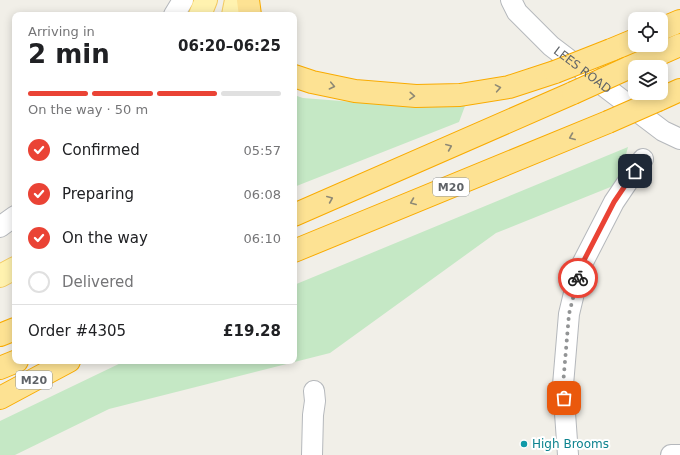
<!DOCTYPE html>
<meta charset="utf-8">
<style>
:root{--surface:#fff;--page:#f2f2f2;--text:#202124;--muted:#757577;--line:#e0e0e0;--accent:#ea4335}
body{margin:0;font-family:"DejaVu Sans",sans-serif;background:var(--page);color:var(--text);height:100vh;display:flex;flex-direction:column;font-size:15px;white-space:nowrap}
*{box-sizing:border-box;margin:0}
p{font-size:13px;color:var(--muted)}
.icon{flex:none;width:22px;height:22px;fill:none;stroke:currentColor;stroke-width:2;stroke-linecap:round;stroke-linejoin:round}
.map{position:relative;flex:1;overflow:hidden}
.side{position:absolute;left:12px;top:12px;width:285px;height:352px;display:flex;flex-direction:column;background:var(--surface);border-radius:8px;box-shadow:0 2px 10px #0003}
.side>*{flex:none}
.buttons{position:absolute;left:628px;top:12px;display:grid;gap:8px}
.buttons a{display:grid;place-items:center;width:40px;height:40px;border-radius:8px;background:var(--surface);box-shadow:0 2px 10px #0003;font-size:20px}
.pin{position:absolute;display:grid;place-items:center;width:34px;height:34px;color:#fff;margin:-17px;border-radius:8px;box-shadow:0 2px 6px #0006}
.courier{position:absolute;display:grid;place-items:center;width:40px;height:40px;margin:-20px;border:3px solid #ea4335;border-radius:50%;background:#fff;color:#222;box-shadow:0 1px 5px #0007}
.head em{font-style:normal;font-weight:600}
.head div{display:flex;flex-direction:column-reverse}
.head{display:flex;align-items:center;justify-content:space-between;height:68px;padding:0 16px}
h1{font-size:26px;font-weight:600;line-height:30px}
.bar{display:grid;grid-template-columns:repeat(4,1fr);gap:6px 4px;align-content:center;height:48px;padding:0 16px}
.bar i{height:5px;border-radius:3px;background:var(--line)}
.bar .current{background:var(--accent)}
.bar p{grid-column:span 4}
.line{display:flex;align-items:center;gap:10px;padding:0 16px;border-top:1px solid var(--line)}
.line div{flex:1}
ol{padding:0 16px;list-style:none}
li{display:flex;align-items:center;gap:12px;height:44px}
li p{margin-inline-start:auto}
li .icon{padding:4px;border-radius:50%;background:var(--accent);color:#fff;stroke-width:4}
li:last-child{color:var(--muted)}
li i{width:22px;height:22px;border:2px solid var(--line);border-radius:50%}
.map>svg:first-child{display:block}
.green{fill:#c5e8c5}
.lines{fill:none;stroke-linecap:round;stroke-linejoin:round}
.street-casing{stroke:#b5b8bc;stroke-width:22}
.primary-casing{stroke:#f2c960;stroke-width:24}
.highway-casing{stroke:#f9ab00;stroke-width:24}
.street{stroke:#fff;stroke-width:20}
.primary{stroke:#fff2af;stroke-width:22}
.highway{stroke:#fde293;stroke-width:22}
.highway-bridge-casing{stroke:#f9ab00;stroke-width:24;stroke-linecap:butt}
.highway-bridge{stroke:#fde293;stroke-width:22}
.oneway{stroke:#8e8975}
.done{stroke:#929495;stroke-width:4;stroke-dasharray:0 7.2}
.route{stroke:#ea4335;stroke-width:5}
.culture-dot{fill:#0f9aa8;stroke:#fff;stroke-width:1.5}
.labels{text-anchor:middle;stroke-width:4;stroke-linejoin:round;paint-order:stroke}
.shield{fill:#fff;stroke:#8f9295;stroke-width:1}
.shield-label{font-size:11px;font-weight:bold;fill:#5f6368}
.street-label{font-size:12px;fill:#5f6368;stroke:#fff}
.culture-label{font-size:12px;fill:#0d838f;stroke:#fff;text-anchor:start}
</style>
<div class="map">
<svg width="680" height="455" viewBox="0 0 680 455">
<rect width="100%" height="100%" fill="#f1efe8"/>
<g class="green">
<polygon points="294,95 303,98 392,105 465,106 459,122 294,187"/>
<polygon points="628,147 618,184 496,233 330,353 109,409 15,455 0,455 0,421 125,361 294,361 294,285"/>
</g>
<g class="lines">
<g class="street-casing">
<g id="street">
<path id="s1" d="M 511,0 L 517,12 L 551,46 L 663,131 L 680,139"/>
<polyline points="174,15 183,0"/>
<polyline points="0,227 15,216"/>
<polyline points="312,455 313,415 315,401 314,391"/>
<polyline points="568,455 563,385 569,314 580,268 614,202 643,159"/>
<polyline points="671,455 680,455"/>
</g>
</g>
<g class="primary-casing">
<g id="primary">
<polyline points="200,15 206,0"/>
<polyline points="233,15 236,0"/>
<polyline points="0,276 15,268"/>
</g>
</g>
<g class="highway-casing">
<g id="highway">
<polyline points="248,0 250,15"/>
<polyline points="661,29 680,21"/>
<polyline points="611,50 635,40"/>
<polyline points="628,68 680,45"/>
<polyline points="294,76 312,82 355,91 416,96 460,95 509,87 555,72"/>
<polyline points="658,100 680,90"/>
<polyline points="294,215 573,93"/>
<polyline points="294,251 608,122"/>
<polyline points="0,335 15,329"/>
<polyline points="0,368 17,361"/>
<polyline points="0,398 69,361"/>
</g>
</g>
<use href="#street" class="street"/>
<use href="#primary" class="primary"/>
<use href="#highway" class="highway"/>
<g class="highway-bridge-casing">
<g id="highway-bridge">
<polyline points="555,72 611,50"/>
<polyline points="573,93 628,68"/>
<polyline points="608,122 658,100"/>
</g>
</g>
<use href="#highway-bridge" class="highway-bridge"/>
</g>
<defs><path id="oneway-chevron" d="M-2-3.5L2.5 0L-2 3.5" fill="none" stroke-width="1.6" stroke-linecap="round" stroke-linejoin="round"/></defs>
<g class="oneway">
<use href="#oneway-chevron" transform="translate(332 86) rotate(12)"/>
<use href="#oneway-chevron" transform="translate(498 88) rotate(-10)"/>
<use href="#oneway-chevron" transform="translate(412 96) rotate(4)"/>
<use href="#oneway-chevron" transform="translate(572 137) rotate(158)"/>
<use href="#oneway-chevron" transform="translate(449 147) rotate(-23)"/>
<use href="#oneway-chevron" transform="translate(330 199) rotate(-23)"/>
<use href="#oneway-chevron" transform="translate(413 202) rotate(158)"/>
</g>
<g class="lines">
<polyline class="done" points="564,398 563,385 569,314 578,278"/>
<polyline class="route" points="578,278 580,268 614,202 635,171"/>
</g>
<circle class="culture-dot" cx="524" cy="444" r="4"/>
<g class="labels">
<g class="shield">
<rect x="433" y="178" width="36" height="18" rx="3"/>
<rect x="16" y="371" width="36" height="18" rx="3"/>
</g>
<g class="shield-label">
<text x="451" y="191">M20</text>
<text x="34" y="384">M20</text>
</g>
<g class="street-label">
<text dy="4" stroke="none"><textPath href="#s1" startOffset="101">LEES ROAD</textPath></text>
</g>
<g class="culture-label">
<text x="532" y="448">High Brooms</text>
</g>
</g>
</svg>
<div class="buttons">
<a><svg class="icon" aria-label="locate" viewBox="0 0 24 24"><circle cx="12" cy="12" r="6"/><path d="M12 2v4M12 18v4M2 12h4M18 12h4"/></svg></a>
<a><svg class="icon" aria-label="layers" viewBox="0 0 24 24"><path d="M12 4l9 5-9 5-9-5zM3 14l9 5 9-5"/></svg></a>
</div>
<div class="pin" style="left:564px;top:398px;background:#ea580c"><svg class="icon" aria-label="bag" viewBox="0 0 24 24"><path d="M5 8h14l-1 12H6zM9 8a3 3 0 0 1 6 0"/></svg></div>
<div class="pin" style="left:635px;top:171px;background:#1f2937"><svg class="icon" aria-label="home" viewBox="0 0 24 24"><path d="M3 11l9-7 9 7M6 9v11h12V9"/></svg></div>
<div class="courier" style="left:578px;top:278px"><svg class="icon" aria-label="bike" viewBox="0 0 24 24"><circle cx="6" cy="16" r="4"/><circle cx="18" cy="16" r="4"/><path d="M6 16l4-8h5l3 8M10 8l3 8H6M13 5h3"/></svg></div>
<section class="side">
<div class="head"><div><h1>2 min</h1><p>Arriving in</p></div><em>06:20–06:25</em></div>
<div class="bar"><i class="current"></i><i class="current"></i><i class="current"></i><i></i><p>On the way · 50 m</p></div>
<ol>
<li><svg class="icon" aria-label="check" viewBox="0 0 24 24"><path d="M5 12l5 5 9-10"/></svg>Confirmed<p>05:57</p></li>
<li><svg class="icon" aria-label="check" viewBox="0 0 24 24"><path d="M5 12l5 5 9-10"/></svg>Preparing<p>06:08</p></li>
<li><svg class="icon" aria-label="check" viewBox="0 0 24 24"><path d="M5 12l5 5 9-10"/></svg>On the way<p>06:10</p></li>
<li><i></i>Delivered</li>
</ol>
<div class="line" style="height:52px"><div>Order #4305</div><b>£19.28</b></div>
</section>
</div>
